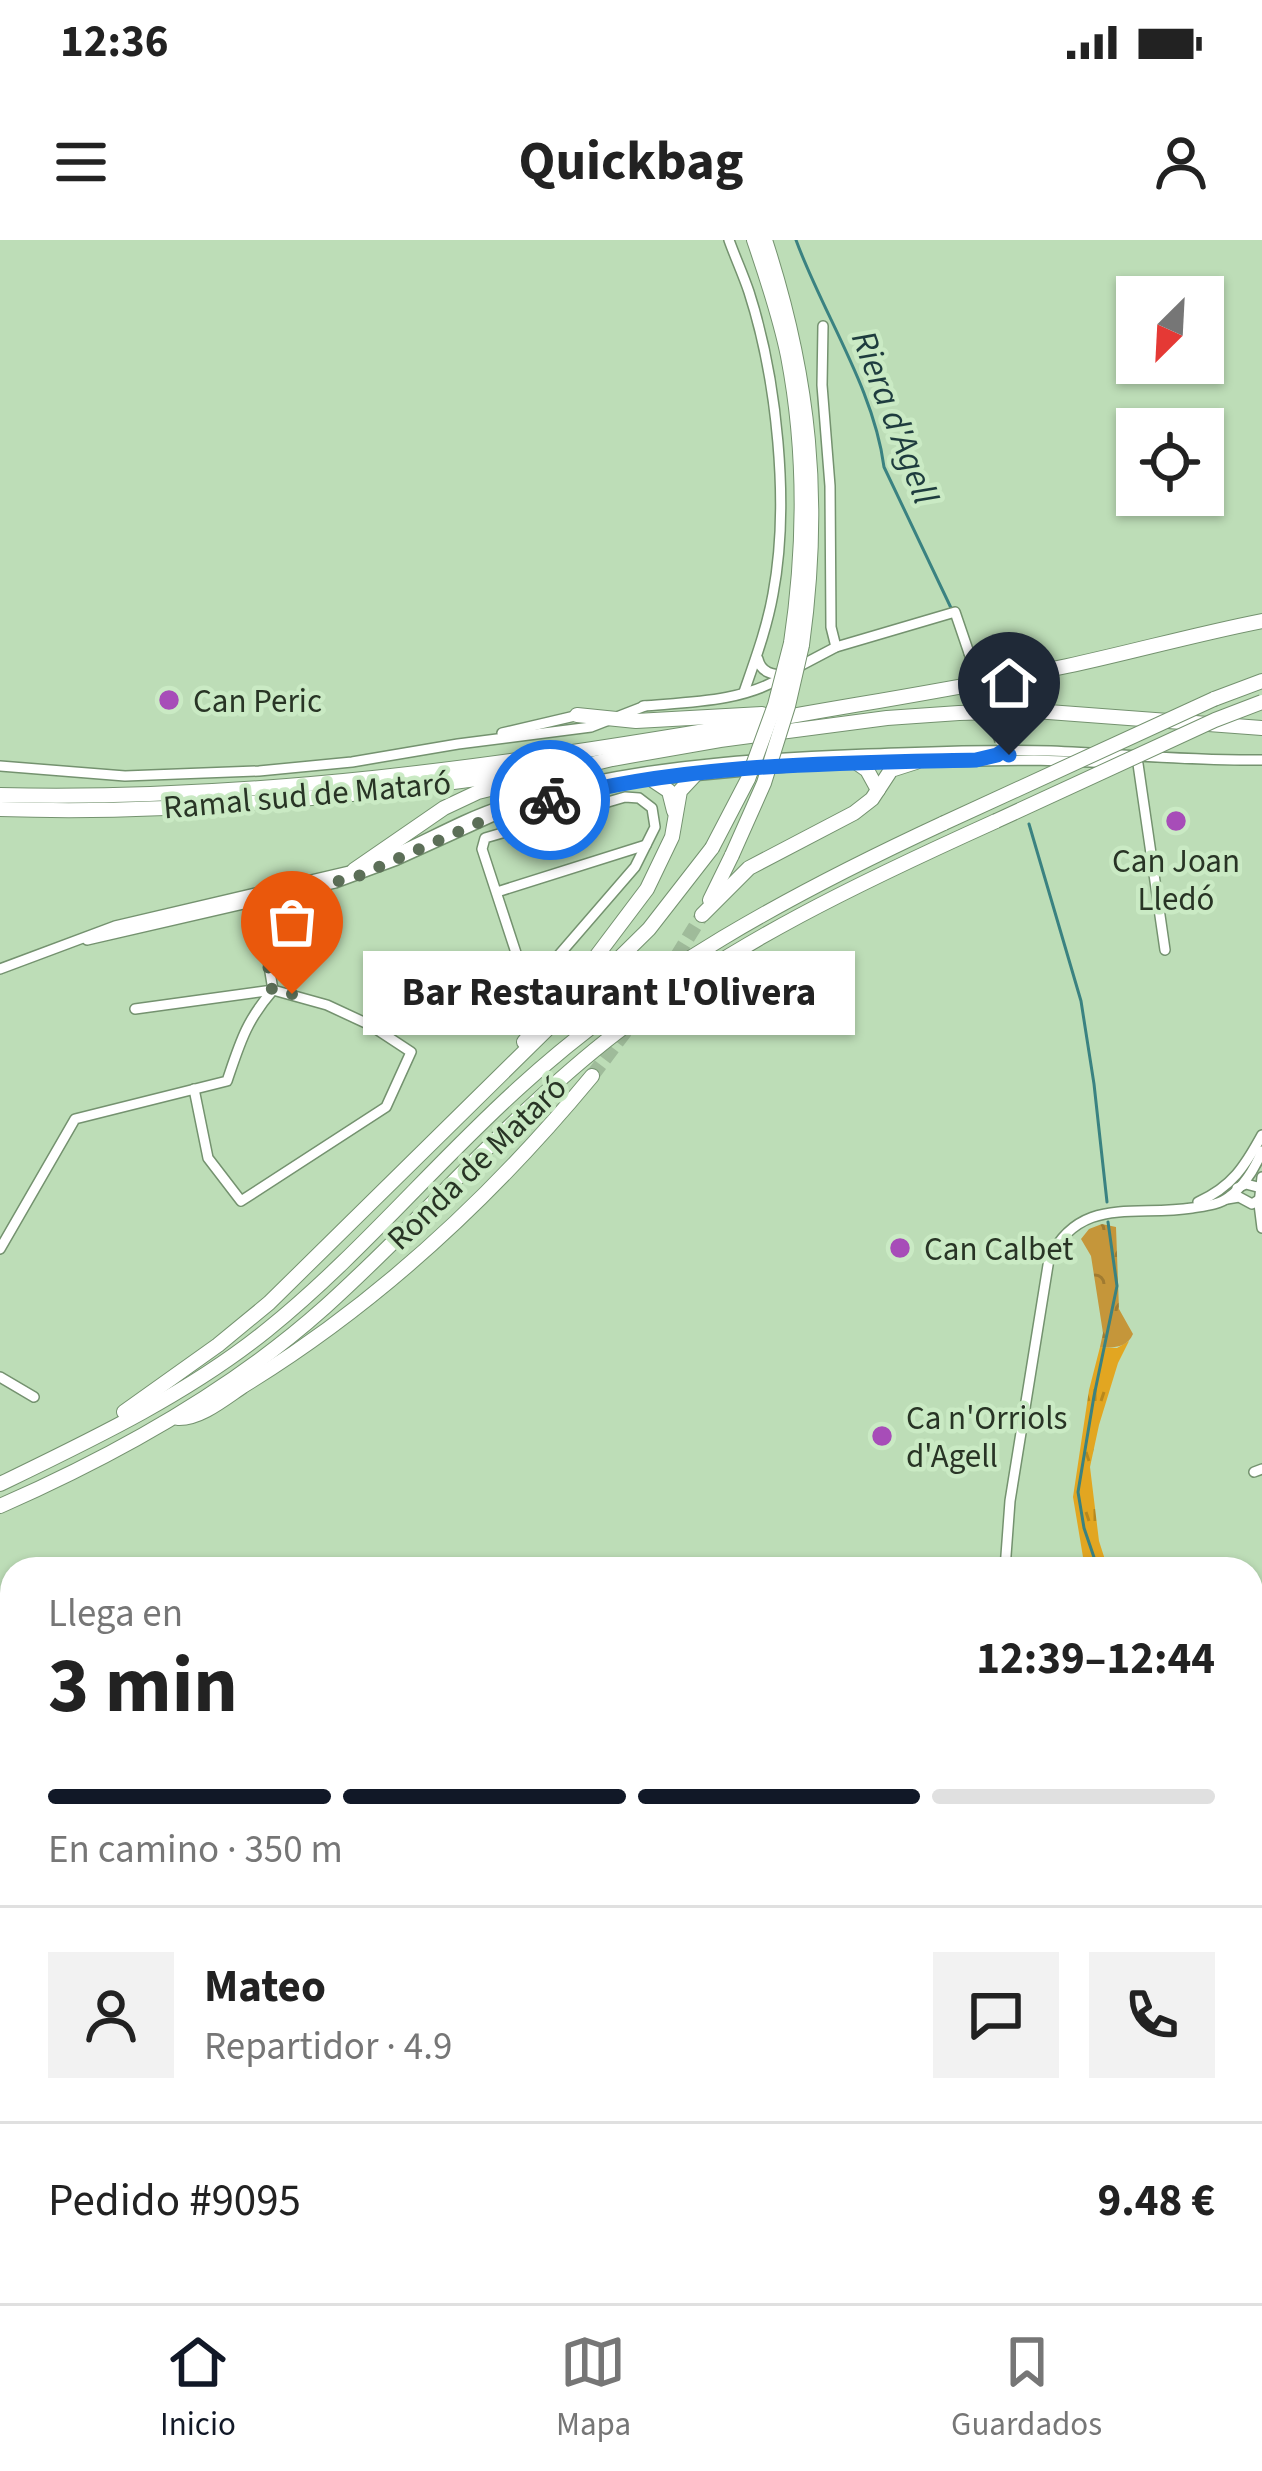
<!DOCTYPE html>
<html lang="es">
<meta charset="utf-8">
<style>
:root{--surface:#fff;--page:#f2f2f2;--text:#222;--muted:#767676;--line:#e0e0e0;--accent:#111827}
body{margin:0;font-family:"Source Sans 3",sans-serif;background:var(--page);color:var(--text);height:100vh;display:flex;flex-direction:column;font-size:45px;white-space:nowrap}
*{box-sizing:border-box;margin:0}
p{font-size:39px;color:var(--muted)}
.icon{flex:none;width:66px;height:66px;fill:none;stroke:currentColor;stroke-width:2;stroke-linecap:round;stroke-linejoin:round}
.map{position:relative;flex:1;overflow:hidden}
.sheet{position:absolute;left:0px;top:1317px;width:1263px;height:747px;display:flex;flex-direction:column;background:var(--surface);border-radius:36px 36px 0 0;box-shadow:0 3px 9px #0004}
.sheet>*{flex:none}
.needle{width:78px;rotate:204deg}
.tools{position:absolute;left:1116px;top:36px;display:grid;gap:24px}
.tools a{display:grid;place-items:center;width:108px;height:108px;border-radius:0px;background:var(--surface);box-shadow:0 3px 9px #0004;font-size:60px}
.pin{position:absolute;display:grid;place-items:center;width:102px;height:102px;color:#fff;margin:-123px -51px;border-radius:50% 50% 50% 0;rotate:-45deg;box-shadow:0 0 12px #0007}
.pin .icon{rotate:45deg}
.courier{position:absolute;display:grid;place-items:center;width:120px;height:120px;margin:-60px;border:9px solid #1a73e8;border-radius:50%;background:#fff;color:#222;box-shadow:0 3px 15px #0007}
.bubble{position:absolute;height:84px;border-radius:0px;background:var(--surface);box-shadow:0 3px 9px #0004;font-size:39px;font-weight:700;line-height:84px;text-align:center}
.head em{font-style:normal;font-weight:700}
.head div{display:flex;flex-direction:column-reverse}
.head{display:flex;align-items:center;justify-content:space-between;height:204px;padding:0 48px}
h1{font-size:78px;font-weight:700;line-height:90px}
.bar{display:grid;grid-template-columns:repeat(4,1fr);gap:18px 12px;align-content:center;height:144px;padding:0 48px}
.bar i{height:15px;border-radius:9px;background:var(--line)}
.bar .active{background:var(--accent)}
.bar p{grid-column:span 4}
.line{display:flex;align-items:center;gap:30px;padding:0 48px;border-top:3px solid var(--line)}
.line div{flex:1}
.round{display:grid;place-items:center;flex:none;width:126px;height:126px;border-radius:0px;background:var(--page)}
.status{display:flex;justify-content:space-between;align-items:center;height:84px;padding:0 60px;background:var(--surface);direction:ltr}
.status svg{height:33px;fill:currentColor}
header{display:flex;justify-content:space-between;align-items:center;height:156px;padding:0 48px;background:var(--surface);font-size:54px;font-weight:700}
.menu{display:flex;justify-content:space-around;align-items:center;height:168px;border-top:3px solid var(--line);background:var(--surface);font-size:33px;color:var(--muted)}
.menu a{display:grid;justify-items:center;gap:6px}
.menu .active{color:var(--accent)}
.map>svg:first-child{display:block}
.grass{fill:url(#grass-tufts)}
.forest{fill:url(#forest-crowns)}
.lines{fill:none;stroke-linecap:round;stroke-linejoin:round}
.stream{stroke:#3a8281;stroke-width:3}
.highway-tunnel{stroke:#9fbb9a;stroke-width:14;stroke-dasharray:14 7;stroke-linecap:butt}
.minor-casing{stroke:#74926f;stroke-width:12}
.highway-casing{stroke:#74926f;stroke-width:16}
.minor{stroke:#fff;stroke-width:9}
.highway{stroke:#fff;stroke-width:14}
.minor-bridge-casing{stroke:#74926f;stroke-width:12;stroke-linecap:butt}
.highway-bridge-casing{stroke:#74926f;stroke-width:16;stroke-linecap:butt}
.minor-bridge{stroke:#fff;stroke-width:9}
.highway-bridge{stroke:#fff;stroke-width:14}
.done{stroke:#5c6f58;stroke-width:12;stroke-dasharray:0 21.6}
.route{stroke:#1a73e8;stroke-width:15}
.poi-dot{fill:#a74db8;stroke:#caeac4;stroke-width:4.5}
.labels{text-anchor:middle;stroke-width:9;stroke-linejoin:round;paint-order:stroke}
.poi-label{font-size:33px;fill:#283425;stroke:#caeac4;text-anchor:start}
.street-label{font-size:33px;fill:#283425;stroke:#caeac4}
.water-label{font-size:36px;font-style:italic;fill:#1e3c3e;stroke:#caeac4}
</style>
<div class="status"><b>12:36</b><svg viewBox="0 0 49 12"><path d="M0 12V9h3v3zM5 12V6h3v6zM10 12V3h3v9zM15 12V0h3v12zM26 1h20v11H26zM47 4h2v5h-2z"/></svg></div>
<header><svg class="icon" aria-label="menu" viewBox="0 0 24 24"><path d="M4 6h16M4 12h16M4 18h16"/></svg>Quickbag<svg class="icon" aria-label="person" viewBox="0 0 24 24"><circle cx="12" cy="8" r="4"/><path d="M4 21q1-7 8-7t8 7"/></svg></header>
<div class="map">
<svg width="1262" height="2063" viewBox="0 0 1262 2063">
<defs>
<pattern id="grass-tufts" width="24" height="20" patternUnits="userSpaceOnUse" patternTransform="scale(3)"><rect width="24" height="20" fill="#e2a621"/><path d="M3 7l-1-3M5 7V3M7 7l1-3M15 17l-1-3M17 17v-4M19 17l1-3" fill="none" stroke="#b7881d"/></pattern>
<pattern id="forest-crowns" width="20" height="18" patternUnits="userSpaceOnUse" patternTransform="scale(3)"><rect width="20" height="18" fill="#c5963a"/><path d="M2 6a3 3 0 1 1 6 0M12 15a3 3 0 1 1 6 0" fill="none" stroke="#a07b31"/></pattern>
</defs>
<rect width="100%" height="100%" fill="#bdddb7"/>
<polygon class="grass" points="1129,1101 1118,1123 1099,1185 1090,1227 1099,1301 1108,1329 1085,1329 1073,1257 1089,1150 1100,1107 1117,1108"/>
<g class="forest">
<path d="M 1102,984 L 1116,987 L 1119,1069 L 1133,1094 C 1127,1108 1114,1108 1100,1107 L 1103,1093 L 1091,1016 L 1081,999 L 1089,989 Z"/>
<polygon points="1251,1980 1262,2027 1262,2063 1226,2063 1220,2052 1251,2052"/>
</g>
<g class="lines">
<g class="stream">
<path d="M 796,0 C 823,74 874,149 884,227 L 952,370"/>
<polyline points="1029,584 1081,761 1094,844 1107,962"/>
<polyline points="1098,1329 1084,1288 1078,1252 1094,1156 1117,1046 1108,982"/>
<polyline points="0,1374 12,1416"/>
<polyline points="1231,2052 1239,2063"/>
</g>
<polyline class="highway-tunnel" points="592,836 655,752 702,675"/>
<g class="minor-casing">
<g id="minor">
<path d="M 729,0 C 735,17 743,34 749,52 C 777,139 790,264 773,354 C 767,388 755,420 744,452"/>
<polyline points="823,86 822,145 830,246 831,387 836,407"/>
<path d="M 758,419 C 761,433 773,435 786,435"/>
<polyline points="798,427 836,407 955,372 969,413"/>
<path d="M 643,466 C 689,462 744,462 784,436"/>
<polyline points="502,493 579,475"/>
<polyline points="1138,524 1165,710"/>
<polyline points="0,526 125,536 259,531 352,522 458,504 591,487 645,466"/>
<polyline points="497,652 646,605"/>
<polyline points="87,700 335,643 397,620 494,576 617,543 818,524 1034,520 1119,523"/>
<polyline points="519,722 482,609 485,598 625,557 639,558 652,568 655,587 635,627 552,723"/>
<path d="M 0,729 L 115,686 L 354,630 C 392,617 426,598 463,581 C 493,567 526,557 558,549 C 659,524 764,518 868,514 C 929,512 990,509 1051,511 C 1122,514 1191,521 1262,520"/>
<polyline points="135,769 273,750 327,765 370,785 411,812 386,867 241,961 208,918 194,849"/>
<polyline points="1262,937 1259,964 1262,988"/>
<polyline points="1237,948 1246,944 1261,948"/>
<polyline points="1227,959 1239,957 1252,964 1260,959"/>
<path d="M 1198,962 C 1232,947 1245,926 1262,895"/>
<path d="M 0,1009 L 75,879 L 227,841 C 240,803 246,781 273,750 L 258,660"/>
<polyline points="0,1137 34,1157"/>
<polyline points="1254,1232 1262,1229"/>
<path d="M 1005,1329 L 1010,1261 L 1049,1019 C 1080,955 1135,977 1192,968 C 1204,966 1219,965 1229,957 C 1244,946 1255,928 1262,911"/>
<polyline points="0,1679 12,1681"/>
<polyline points="1251,1769 1262,1748"/>
<polyline points="0,1945 12,1933"/>
<polyline points="1251,1959 1262,1955"/>
<polyline points="1101,2052 1104,2063"/>
<polyline points="387,2063 394,2052"/>
</g>
</g>
<g class="highway-casing">
<g id="highway">
<path d="M 754,0 C 767,38 780,77 788,116 C 806,210 805,309 791,403"/>
<path d="M 765,0 C 810,138 822,260 802,405"/>
<polyline points="1214,459 1262,441"/>
<polyline points="577,475 636,481 762,474"/>
<polyline points="857,523 867,530 878,550"/>
<polyline points="651,539 669,551 674,571"/>
<path d="M 0,555 C 253,561 504,526 752,483 C 857,464 962,448 1067,426 C 1132,412 1196,394 1262,381"/>
<path d="M 0,569 C 176,575 353,557 527,532"/>
<polyline points="354,630 444,568 478,552 612,519 720,500 887,478 959,473 1035,471 1262,488"/>
<polyline points="710,660 732,615"/>
<polyline points="702,675 749,628 854,573 872,559 891,530 916,522"/>
<polyline points="524,802 595,718 647,649 672,597 680,551 695,535"/>
<polyline points="124,1172 218,1105 269,1063 649,689 712,608"/>
<path d="M 178,1178 C 200,1179 225,1158 243,1146 C 377,1064 492,957 592,836"/>
<path d="M 0,1244 C 91,1200 188,1154 267,1090 C 359,1016 434,924 522,845 C 646,732 793,653 944,583"/>
<path d="M 0,1266 C 116,1215 230,1152 325,1067 C 424,978 510,875 616,793 C 732,703 863,641 996,581"/>
</g>
</g>
<use href="#minor" class="minor"/>
<use href="#highway" class="highway"/>
<g class="minor-bridge-casing">
<polyline id="minor-bridge" points="969,413 1000,501"/>
</g>
<g class="highway-bridge-casing">
<g id="highway-bridge">
<polyline points="996,581 1215,480 1262,462"/>
<polyline points="944,583 1214,459"/>
<polyline points="712,608 748,539 775,465 791,403"/>
<polyline points="732,615 764,543 788,466 802,405"/>
</g>
</g>
<use href="#minor-bridge" class="minor-bridge"/>
<use href="#highway-bridge" class="highway-bridge"/>
</g>
<g class="lines">
<polyline class="done" points="292,754 272,750 258,660 356,637 494,576 550,560"/>
<path class="route" d="M 550,560 C 685,523 836,523 976,520 L 997,515 L 1003,511 L 1009,515"/>
</g>
<g class="poi-dot">
<circle cx="169" cy="460" r="12"/>
<circle cx="1176" cy="581" r="12"/>
<circle cx="900" cy="1008" r="12"/>
<circle cx="882" cy="1196" r="12"/>
</g>
<g class="labels">
<g class="poi-label">
<text x="193" y="472">Can Peric</text>
<text x="1176" y="632" text-anchor="middle">Can Joan<tspan x="1176" dy="38">Lledó</tspan></text>
<text x="924" y="1020">Can Calbet</text>
<text x="906" y="1189">Ca n'Orriols<tspan x="906" dy="38">d'Agell</tspan></text>
</g>
<g class="street-label">
<text transform="translate(307 554) rotate(-5)" y="12">Ramal sud de Mataró</text>
<text transform="translate(476 922) rotate(-44)" y="12">Ronda de Mataró</text>
</g>
<g class="water-label">
<text transform="translate(896 177) rotate(69)" y="13">Riera d'Agell</text>
</g>
</g>
</svg>
<div class="tools">
<a><svg class="needle" viewBox="-14 -14 28 28"><path d="M0-13l5 13h-10z" fill="#e53935"/><path d="M0 13l5-13h-10z" fill="#767676"/></svg></a>
<a><svg class="icon" aria-label="locate" viewBox="0 0 24 24"><circle cx="12" cy="12" r="6"/><path d="M12 2v4M12 18v4M2 12h4M18 12h4"/></svg></a>
</div>
<div class="pin" style="left:292px;top:754px;background:#ea580c"><svg class="icon" aria-label="bag" viewBox="0 0 24 24"><path d="M5 8h14l-1 12H6zM9 8a3 3 0 0 1 6 0"/></svg></div>
<div class="pin" style="left:1009px;top:515px;background:#1f2937"><svg class="icon" aria-label="home" viewBox="0 0 24 24"><path d="M3 11l9-7 9 7M6 9v11h12V9"/></svg></div>
<div class="courier" style="left:550px;top:560px"><svg class="icon" aria-label="bike" viewBox="0 0 24 24"><circle cx="6" cy="16" r="4"/><circle cx="18" cy="16" r="4"/><path d="M6 16l4-8h5l3 8M10 8l3 8H6M13 5h3"/></svg></div>
<div class="bubble" style="left:363px;top:711px;width:492px">Bar Restaurant L'Olivera</div>
<section class="sheet">
<div class="head"><div><h1>3 min</h1><p>Llega en</p></div><em>12:39–12:44</em></div>
<div class="bar"><i class="active"></i><i class="active"></i><i class="active"></i><i></i><p>En camino · 350 m</p></div>
<div class="line" style="height:216px"><a class="round"><svg class="icon" aria-label="person" viewBox="0 0 24 24"><circle cx="12" cy="8" r="4"/><path d="M4 21q1-7 8-7t8 7"/></svg></a><div><b>Mateo</b><p>Repartidor · 4.9</p></div><a class="round"><svg class="icon" aria-label="chat" viewBox="0 0 24 24"><path d="M4 5h16v11H9l-5 4z"/></svg></a><a class="round"><svg class="icon" aria-label="phone" viewBox="0 0 24 24"><path d="M5 4h4l2 5-3 2q2 4 5 5l2-3 5 2v4C11 20 4 13 5 4z"/></svg></a></div>
<div class="line" style="height:156px"><div>Pedido #9095</div><b>9.48 €</b></div>
</section>
</div>
<nav class="menu">
<a class="active"><svg class="icon" aria-label="home" viewBox="0 0 24 24"><path d="M3 11l9-7 9 7M6 9v11h12V9"/></svg>Inicio</a>
<a><svg class="icon" aria-label="map" viewBox="0 0 24 24"><path d="M3 6l6-2 6 2 6-2v14l-6 2-6-2-6 2zM9 4v14M15 6v14"/></svg>Mapa</a>
<a><svg class="icon" aria-label="saved" viewBox="0 0 24 24"><path d="M7 4h10v16l-5-4-5 4z"/></svg>Guardados</a>
</nav>
